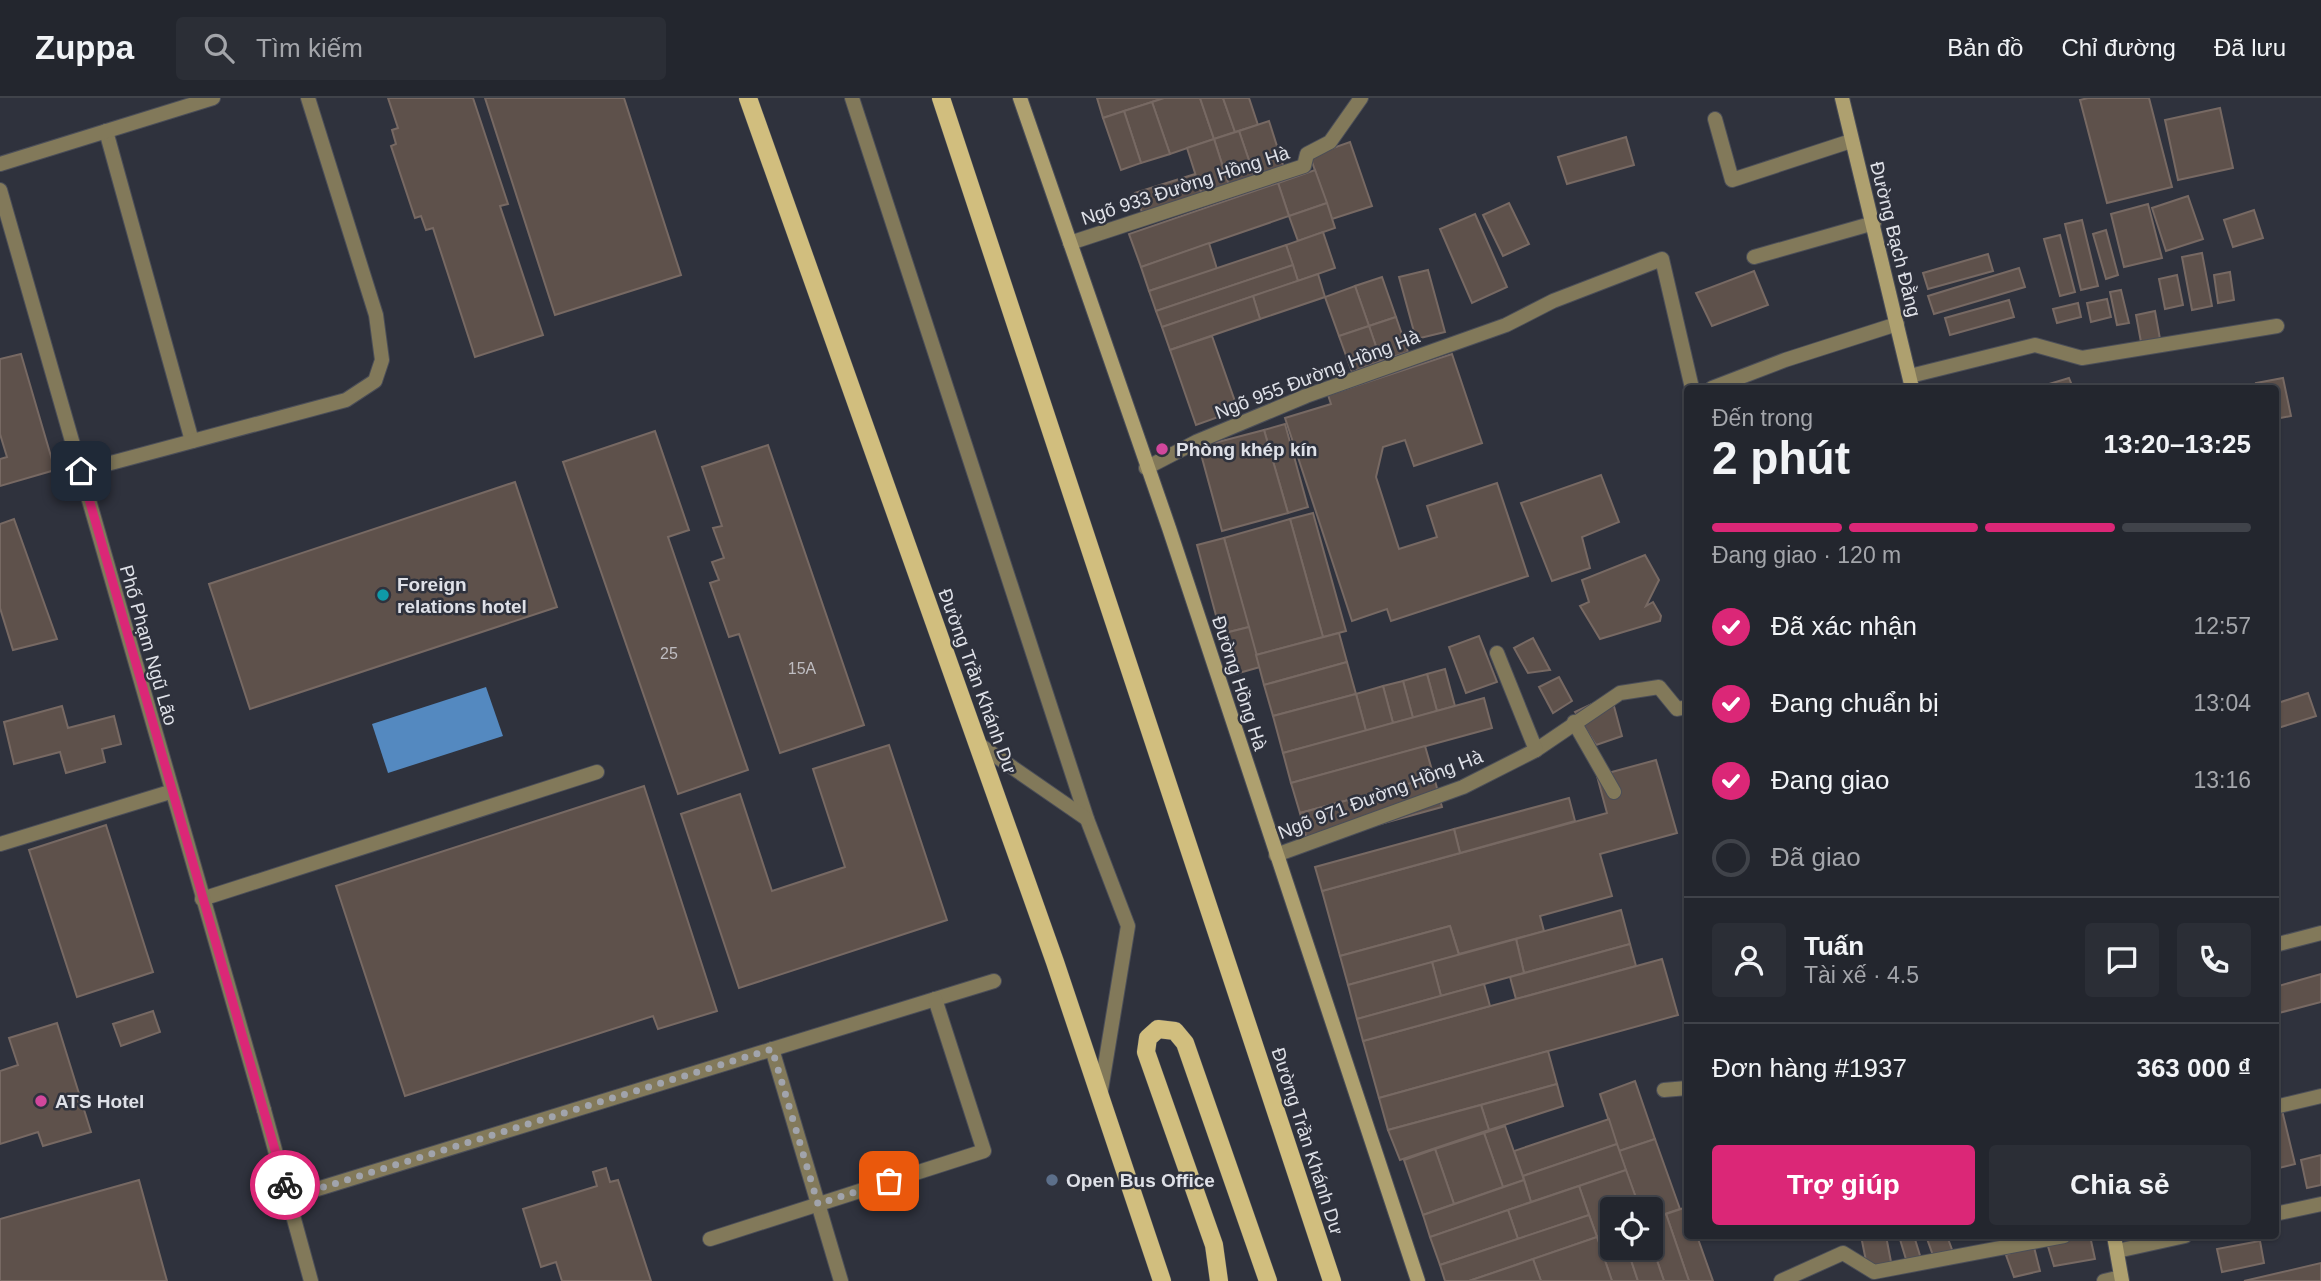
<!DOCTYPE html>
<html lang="vi">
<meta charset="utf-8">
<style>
:root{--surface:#23262e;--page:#2b2e36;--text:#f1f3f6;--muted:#a3a5aa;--line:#40434a;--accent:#db2777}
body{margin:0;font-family:Helvetica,sans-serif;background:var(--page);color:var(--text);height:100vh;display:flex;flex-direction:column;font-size:26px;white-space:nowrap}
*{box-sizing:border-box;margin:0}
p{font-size:23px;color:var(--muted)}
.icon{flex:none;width:38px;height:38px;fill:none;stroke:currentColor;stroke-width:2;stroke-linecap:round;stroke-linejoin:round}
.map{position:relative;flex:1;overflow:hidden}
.side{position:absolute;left:1684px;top:287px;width:595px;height:854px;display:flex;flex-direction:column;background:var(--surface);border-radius:7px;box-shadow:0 2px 5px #0004,0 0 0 2px var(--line)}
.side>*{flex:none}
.fabs{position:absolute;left:1600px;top:1099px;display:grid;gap:14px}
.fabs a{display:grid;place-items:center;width:63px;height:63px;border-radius:7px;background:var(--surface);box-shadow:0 2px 5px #0004,0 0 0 2px var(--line);font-size:35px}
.pin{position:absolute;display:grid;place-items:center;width:60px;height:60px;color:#fff;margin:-30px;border-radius:14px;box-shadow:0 4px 10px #0006}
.courier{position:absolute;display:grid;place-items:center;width:70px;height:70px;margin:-35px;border:5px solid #db2777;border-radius:50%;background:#fff;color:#222;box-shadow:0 2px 9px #0007}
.headline em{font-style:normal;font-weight:700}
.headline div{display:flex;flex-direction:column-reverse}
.headline{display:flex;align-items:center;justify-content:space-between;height:119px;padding:0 28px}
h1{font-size:46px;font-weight:700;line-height:52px}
.bar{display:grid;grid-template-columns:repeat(4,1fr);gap:10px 7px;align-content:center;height:84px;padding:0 28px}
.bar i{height:9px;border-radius:5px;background:var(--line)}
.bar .on{background:var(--accent)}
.bar p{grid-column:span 4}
.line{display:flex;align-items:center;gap:18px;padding:0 28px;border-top:2px solid var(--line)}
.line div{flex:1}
.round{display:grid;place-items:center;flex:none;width:74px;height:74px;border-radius:7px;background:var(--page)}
ol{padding:0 28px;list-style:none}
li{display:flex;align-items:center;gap:21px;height:77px}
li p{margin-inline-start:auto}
li .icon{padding:7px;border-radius:50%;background:var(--accent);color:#fff;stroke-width:4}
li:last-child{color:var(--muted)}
li i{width:38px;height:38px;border:4px solid var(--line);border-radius:50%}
.button{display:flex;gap:14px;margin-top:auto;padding:14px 28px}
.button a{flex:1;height:80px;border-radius:7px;background:var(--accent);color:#fff;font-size:28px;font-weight:700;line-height:80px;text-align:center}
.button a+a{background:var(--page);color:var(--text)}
header{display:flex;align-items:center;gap:42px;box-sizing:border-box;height:98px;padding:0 35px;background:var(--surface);border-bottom:2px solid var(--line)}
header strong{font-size:33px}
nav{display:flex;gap:38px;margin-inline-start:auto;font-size:24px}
.search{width:490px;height:63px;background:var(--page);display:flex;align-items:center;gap:18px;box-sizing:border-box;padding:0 24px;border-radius:7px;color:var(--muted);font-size:26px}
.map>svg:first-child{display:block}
.water{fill:#5489c0}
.building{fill:#5e514b;stroke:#776963;stroke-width:2}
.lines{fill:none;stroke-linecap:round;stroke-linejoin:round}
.lane-casing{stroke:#4b4e58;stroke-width:16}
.street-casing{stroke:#4b4e58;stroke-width:16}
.secondary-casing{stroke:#4b4e58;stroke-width:16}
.primary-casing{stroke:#4b4e58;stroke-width:19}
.lane{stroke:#82795a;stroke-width:14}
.street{stroke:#82795a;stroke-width:14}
.secondary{stroke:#aea06f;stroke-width:14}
.primary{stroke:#d1be7e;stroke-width:18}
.done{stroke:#a1a4ac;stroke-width:7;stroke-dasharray:0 12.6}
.route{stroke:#db2777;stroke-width:9}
.hotel-dot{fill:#d1479c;stroke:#2f323d;stroke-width:2.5}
.culture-dot{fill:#0f9aa8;stroke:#2f323d;stroke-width:2.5}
.service-dot{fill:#5c6f8a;stroke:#2f323d;stroke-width:2.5}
.labels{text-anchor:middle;stroke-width:5;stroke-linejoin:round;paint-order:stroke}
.number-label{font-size:16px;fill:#bfbdc1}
.street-label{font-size:19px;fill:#dfe1e8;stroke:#2f323d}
.poi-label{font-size:19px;font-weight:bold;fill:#dfe1e8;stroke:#2f323d;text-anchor:start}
</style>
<header>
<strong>Zuppa</strong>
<div class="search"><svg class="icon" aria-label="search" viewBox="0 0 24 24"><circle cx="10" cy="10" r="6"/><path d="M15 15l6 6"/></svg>Tìm kiếm</div>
<nav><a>Bản đồ</a><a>Chỉ đường</a><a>Đã lưu</a></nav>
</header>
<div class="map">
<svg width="2321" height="1183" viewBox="0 0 2321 1183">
<rect width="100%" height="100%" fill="#2f323d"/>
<polygon class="water" points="486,589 503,638 388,675 372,626"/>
<g class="building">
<polygon points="388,0 473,0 508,106 500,108 543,237 475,259 433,130 426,132 421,118 415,120 391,48 396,46 392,32 398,30"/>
<polygon points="485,0 624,0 681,177 555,217"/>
<polygon points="1097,0 1164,0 1103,20"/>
<polygon points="1164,0 1200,0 1214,41 1170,56 1152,4"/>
<polygon points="1200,0 1223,0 1235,34 1214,41"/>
<polygon points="1223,0 1249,0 1258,27 1235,34"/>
<polygon points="2088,0 2149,0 2172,89 2107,105 2080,2"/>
<polygon points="1152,4 1170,56 1141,65 1124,13"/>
<polygon points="2220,10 2233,70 2178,82 2165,22"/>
<polygon points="1124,13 1141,65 1121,72 1103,20"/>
<polygon points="1269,23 1284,70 1255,80 1239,33"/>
<polygon points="1239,33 1255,80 1229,88 1214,41"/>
<polygon points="1626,39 1634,67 1567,86 1558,59"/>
<polygon points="1214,41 1229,88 1202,97 1187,50"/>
<polygon points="1350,44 1372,108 1332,121 1310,58"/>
<polygon points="1315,72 1327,105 1289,118 1278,85"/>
<polygon points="1195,76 1202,97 1143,117 1135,95"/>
<polygon points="1278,85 1289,118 1141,169 1129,136"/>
<polygon points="2188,98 2203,141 2166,153 2152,110"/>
<polygon points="1327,105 1335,130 1298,143 1289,118"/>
<polygon points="1509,105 1529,146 1503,158 1483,117"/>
<polygon points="2148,106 2162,160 2124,169 2111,116"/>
<polygon points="2254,112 2263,140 2233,149 2224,122"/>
<polygon points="1475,116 1507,189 1472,205 1440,131"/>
<polygon points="2082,122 2098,188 2081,192 2065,126"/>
<polygon points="2106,132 2118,177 2106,181 2093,136"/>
<polygon points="1323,134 1335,170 1298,183 1286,147"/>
<polygon points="2060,137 2075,194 2060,198 2044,141"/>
<polygon points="1209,145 1217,171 1149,193 1141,169"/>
<polygon points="1286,147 1293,167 1156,213 1149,193"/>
<polygon points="2202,155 2212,208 2192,212 2182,159"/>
<polygon points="1988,156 1993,173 1928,191 1923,175"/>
<polygon points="1293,167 1298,183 1162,229 1156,213"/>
<polygon points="2019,170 2025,189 1934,216 1928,198"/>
<polygon points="1428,172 1445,234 1416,241 1399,179"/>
<polygon points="1754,173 1768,207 1712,228 1696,195"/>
<polygon points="2230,174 2234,202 2218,205 2214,177"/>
<polygon points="1318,176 1325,199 1260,221 1253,198"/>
<polygon points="2177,177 2183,207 2165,211 2159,181"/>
<polygon points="1382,179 1396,219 1369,228 1355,188"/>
<polygon points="1355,188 1369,228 1339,238 1325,199"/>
<polygon points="2121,192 2129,225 2117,227 2110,194"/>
<polygon points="1253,198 1260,221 1170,252 1162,229"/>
<polygon points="2107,201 2111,219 2091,224 2087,205"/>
<polygon points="2009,202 2014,219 1950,237 1945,220"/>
<polygon points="2078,205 2081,219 2057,225 2053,211"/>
<polygon points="2155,213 2160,241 2141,244 2136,217"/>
<polygon points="1396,219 1408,254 1381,263 1369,228"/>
<polygon points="1369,228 1381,263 1352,274 1339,238"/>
<polygon points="1212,238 1238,312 1196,327 1170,252"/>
<polygon points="21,256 55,372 0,388 0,361 7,359 0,336 0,261"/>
<polygon points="1452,256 1482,345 1414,368 1405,342 1383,349 1376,379 1399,451 1437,439 1427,408 1497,385 1528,478 1391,523 1387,511 1352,523 1285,320 1331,306 1328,297"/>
<polygon points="2069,280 2073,290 2043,290 2042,288"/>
<polygon points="2283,280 2291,318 2275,321 2275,290 2257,290 2256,285"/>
<polygon points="1285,326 1308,409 1288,415 1264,332"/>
<polygon points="1264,332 1288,415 1222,433 1199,349"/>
<polygon points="655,333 689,432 668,439 748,672 678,696 563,364"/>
<polygon points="768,347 864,627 780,655 739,536 729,539 710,485 719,482 712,464 724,460 713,430 722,428 702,369"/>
<polygon points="1601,377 1619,424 1582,439 1590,470 1552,483 1521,405"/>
<polygon points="515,384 557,509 250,611 209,486"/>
<polygon points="1313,415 1346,533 1323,539 1290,421"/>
<polygon points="14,421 57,541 13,552 0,510 0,426"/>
<polygon points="1290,421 1323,539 1256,557 1224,440"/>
<polygon points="1224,440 1249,529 1221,536 1197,447"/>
<polygon points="1645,457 1659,482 1646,508 1653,504 1661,518 1660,523 1600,541 1580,508 1589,504 1582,482"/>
<polygon points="1249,529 1260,569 1232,577 1221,536"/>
<polygon points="1339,535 1347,564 1264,587 1256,557"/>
<polygon points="1479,538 1497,584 1466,595 1449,549"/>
<polygon points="1533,540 1550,572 1528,575 1514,550"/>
<polygon points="1347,564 1356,596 1273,618 1264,587"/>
<polygon points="1445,571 1455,608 1437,613 1427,576"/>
<polygon points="1427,576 1437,613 1413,620 1403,583"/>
<polygon points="1559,579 1572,603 1553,615 1539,589"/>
<polygon points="1403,583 1413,620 1393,625 1383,588"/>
<polygon points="1383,588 1393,625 1366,633 1356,596"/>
<polygon points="2308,595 2316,618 2275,631 2275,606"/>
<polygon points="1356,596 1366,633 1283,655 1273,618"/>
<polygon points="1611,597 1622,638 1596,647 1575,614"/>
<polygon points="1484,600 1492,630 1291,685 1283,655"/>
<polygon points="62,608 68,630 114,618 121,646 102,651 105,664 66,675 60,654 14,666 4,624"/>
<polygon points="889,647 947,822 739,890 681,716 740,696 772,793 845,769 813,671"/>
<polygon points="1425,648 1434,679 1300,715 1291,685"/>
<polygon points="1656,662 1677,735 1600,756 1612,798 1540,818 1544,833 1459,856 1450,828 1340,858 1322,793 1607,715 1597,678"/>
<polygon points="1434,679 1442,709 1308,746 1300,715"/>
<polygon points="644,688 717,913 658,931 653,918 405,998 336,788"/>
<polygon points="1569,700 1575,723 1460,755 1454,731"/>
<polygon points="106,727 153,874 77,899 29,752"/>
<polygon points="1454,731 1460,755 1322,793 1315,769"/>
<polygon points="1621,812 1630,846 1524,875 1516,841"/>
<polygon points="1450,828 1459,857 1348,887 1340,858"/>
<polygon points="1516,841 1524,875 1441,898 1432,864"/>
<polygon points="1630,846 1636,868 1516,901 1510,879"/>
<polygon points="1662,861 1678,917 1379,1000 1363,943"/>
<polygon points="1432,864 1441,898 1357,921 1348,887"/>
<polygon points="2321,876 2321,904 2275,916 2275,889"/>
<polygon points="1484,886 1490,908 1363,943 1357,921"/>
<polygon points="153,913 160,934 121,948 113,926"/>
<polygon points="57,925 91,1034 43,1048 38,1034 0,1046 0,973 18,967 9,940"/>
<polygon points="1548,953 1557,986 1388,1032 1379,1000"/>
<polygon points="1635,983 1655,1041 1619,1053 1600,996"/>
<polygon points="1557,986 1563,1008 1489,1032 1481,1007"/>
<polygon points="1481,1007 1489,1032 1400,1062 1388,1032"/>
<polygon points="2281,1008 2295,1066 2275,1071 2275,1009"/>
<polygon points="1609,1021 1617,1046 1523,1078 1514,1053"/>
<polygon points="1505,1028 1524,1082 1503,1089 1484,1035"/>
<polygon points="1484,1035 1503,1089 1454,1106 1435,1051"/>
<polygon points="1655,1041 1680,1111 1650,1121 1650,1111 1640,1111 1619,1053"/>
<polygon points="1617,1046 1626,1072 1531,1104 1523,1078"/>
<polygon points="1435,1051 1454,1106 1423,1117 1404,1062"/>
<polygon points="2321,1057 2321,1087 2307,1090 2301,1062"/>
<polygon points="606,1070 610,1084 618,1082 651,1183 562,1183 556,1164 541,1169 523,1111 597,1088 593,1074"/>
<polygon points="1626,1072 1640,1111 1612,1111 1612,1134 1597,1139 1579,1088"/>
<polygon points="139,1082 167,1183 0,1183 0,1121"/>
<polygon points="1524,1082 1531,1104 1430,1139 1423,1117"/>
<polygon points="1579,1088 1589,1117 1518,1141 1508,1112"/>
<polygon points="1687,1109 1687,1138 1697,1138 1713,1183 1689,1183 1666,1116"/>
<polygon points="1508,1112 1518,1141 1440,1167 1430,1139"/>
<polygon points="1666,1116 1689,1183 1664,1183 1650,1142 1650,1121"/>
<polygon points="1589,1117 1597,1139 1469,1183 1445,1183 1440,1167"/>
<polygon points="1612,1134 1612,1150 1627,1150 1638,1183 1612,1183 1597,1139"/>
<polygon points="1861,1138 1886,1138 1892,1169 1868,1173"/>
<polygon points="1899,1138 1914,1138 1922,1164 1908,1168"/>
<polygon points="1926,1138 1947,1138 1954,1157 1935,1163"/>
<polygon points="2090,1138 2095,1161 2054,1168 2046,1142"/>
<polygon points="1597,1139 1612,1183 1541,1183 1533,1161"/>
<polygon points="1650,1142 1664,1183 1638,1183 1627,1150 1650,1150"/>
<polygon points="2260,1143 2264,1165 2222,1174 2217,1151"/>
<polygon points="2033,1145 2040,1173 2014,1179 2006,1157"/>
<polygon points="1533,1161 1541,1183 1469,1183 1519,1166"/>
<polygon points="2321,1165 2321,1183 2244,1183"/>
</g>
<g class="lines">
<g class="lane-casing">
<g id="lane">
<polyline points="852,0 1087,721 1128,828 1100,998"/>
<polyline points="1715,21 1732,82 1851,43"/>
<polyline points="106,33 192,343"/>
<polyline points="0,66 213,0"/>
<polyline points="1070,145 1304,68 1307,56 1330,44 1361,0"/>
<polyline points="1754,159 1874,125"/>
<polyline points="1910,278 2035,247 2082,260 2277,228"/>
<polyline points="1712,290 1785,262 1897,226"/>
<polyline points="1146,370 1196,344 1306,298 1506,227 1553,203 1662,161 1692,290"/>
<polyline points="81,373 346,302 375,283 382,262 376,217 308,0"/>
<polyline points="977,645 1087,721"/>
<polyline points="1276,757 1463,689 1536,652 1620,595 1659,589 1677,611 1687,609"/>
<polyline points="202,801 597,674"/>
<polyline points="2275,847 2321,835"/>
<polyline points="772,951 841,1183"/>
<polyline points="1664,992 1687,990"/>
<polyline points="2275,1009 2321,998"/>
<polyline points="264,1012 311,1183"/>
<polyline points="288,1100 994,883"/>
<polyline points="2275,1116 2321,1106"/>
<polyline points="710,1141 984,1053 935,901"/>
<polyline points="2117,1153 2185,1138"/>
<polyline points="1781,1183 1843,1155 1874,1174 2064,1138"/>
<polyline points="2104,1183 2121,1179"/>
</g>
</g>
<g class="street-casing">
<g id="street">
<polyline points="0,92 264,1012"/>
<polyline points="1497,555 1536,652"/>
<polyline points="1574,624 1614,694"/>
<polyline points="0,746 170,694"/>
</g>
</g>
<g class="secondary-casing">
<g id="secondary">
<polyline points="1020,0 1169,430 1418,1183"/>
<polyline points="1842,0 1912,290"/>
<polyline points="2114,1138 2122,1183"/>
</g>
</g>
<g class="primary-casing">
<g id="primary">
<polyline points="748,0 1055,864 1162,1183"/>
<polyline points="941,0 1332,1183"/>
<polyline points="1219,1183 1214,1147 1146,954 1148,940 1158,931 1175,933 1185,945 1268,1183"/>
</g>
</g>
<use href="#lane" class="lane"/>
<use href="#street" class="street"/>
<use href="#secondary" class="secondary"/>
<use href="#primary" class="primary"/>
</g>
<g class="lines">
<polyline class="done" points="285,1087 288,1100 772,951 818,1106 889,1083"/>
<polyline class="route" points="81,373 285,1087"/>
</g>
<g class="hotel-dot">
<circle cx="1162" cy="351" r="7"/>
<circle cx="41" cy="1003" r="7"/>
</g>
<circle class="culture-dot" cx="383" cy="497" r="7"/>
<circle class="service-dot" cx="1052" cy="1082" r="7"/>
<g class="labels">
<g class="number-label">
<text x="669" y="561">25</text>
<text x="802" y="576">15A</text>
</g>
<g class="street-label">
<text transform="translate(1185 87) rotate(-18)" y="7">Ngõ 933 Đường Hồng Hà</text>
<text transform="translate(1896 141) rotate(76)" y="7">Đường Bạch Đằng</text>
<text transform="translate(1317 276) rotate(-21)" y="7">Ngõ 955 Đường Hồng Hà</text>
<text transform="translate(149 547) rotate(74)" y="7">Phố Phạm Ngũ Lão</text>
<text transform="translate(978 583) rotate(70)" y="7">Đường Trần Khánh Dư</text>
<text transform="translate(1240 585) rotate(72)" y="7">Đường Hồng Hà</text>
<text transform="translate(1380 696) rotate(-21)" y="7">Ngõ 971 Đường Hồng Hà</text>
<text transform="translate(1308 1043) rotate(72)" y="7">Đường Trần Khánh Dư</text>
</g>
<g class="poi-label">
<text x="1176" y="358">Phòng khép kín</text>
<text x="397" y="493">Foreign<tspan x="397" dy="22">relations hotel</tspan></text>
<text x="55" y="1010">ATS Hotel</text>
<text x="1066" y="1089">Open Bus Office</text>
</g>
</g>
</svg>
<div class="fabs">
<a><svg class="icon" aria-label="locate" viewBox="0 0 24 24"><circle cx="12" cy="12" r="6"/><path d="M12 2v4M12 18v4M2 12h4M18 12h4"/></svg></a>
</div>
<div class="pin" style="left:889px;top:1083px;background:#ea580c"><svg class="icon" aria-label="bag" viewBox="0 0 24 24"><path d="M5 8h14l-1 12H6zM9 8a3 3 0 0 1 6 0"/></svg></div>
<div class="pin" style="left:81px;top:373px;background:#1f2937"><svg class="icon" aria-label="home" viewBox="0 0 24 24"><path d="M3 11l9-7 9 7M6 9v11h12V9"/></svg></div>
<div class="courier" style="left:285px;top:1087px"><svg class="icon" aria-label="bike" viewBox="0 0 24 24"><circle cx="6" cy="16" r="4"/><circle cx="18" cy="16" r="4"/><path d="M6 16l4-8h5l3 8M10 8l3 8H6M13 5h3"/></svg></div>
<section class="side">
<div class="headline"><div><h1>2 phút</h1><p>Đến trong</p></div><em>13:20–13:25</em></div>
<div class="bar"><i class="on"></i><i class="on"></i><i class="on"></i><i></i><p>Đang giao · 120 m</p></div>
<ol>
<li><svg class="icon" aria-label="check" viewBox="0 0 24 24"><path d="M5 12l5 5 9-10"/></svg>Đã xác nhận<p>12:57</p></li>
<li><svg class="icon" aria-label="check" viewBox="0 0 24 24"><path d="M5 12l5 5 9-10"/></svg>Đang chuẩn bị<p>13:04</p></li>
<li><svg class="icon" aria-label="check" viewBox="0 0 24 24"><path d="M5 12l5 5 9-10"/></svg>Đang giao<p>13:16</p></li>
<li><i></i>Đã giao</li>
</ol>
<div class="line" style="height:126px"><a class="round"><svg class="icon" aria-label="person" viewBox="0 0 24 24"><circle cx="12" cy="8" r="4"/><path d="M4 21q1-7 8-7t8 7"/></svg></a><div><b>Tuấn</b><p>Tài xế · 4.5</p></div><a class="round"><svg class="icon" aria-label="chat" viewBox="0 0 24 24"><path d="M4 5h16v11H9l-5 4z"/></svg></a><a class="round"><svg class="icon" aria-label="phone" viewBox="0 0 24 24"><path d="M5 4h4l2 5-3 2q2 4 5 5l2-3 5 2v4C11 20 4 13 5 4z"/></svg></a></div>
<div class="line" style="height:91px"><div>Đơn hàng #1937</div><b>363 000 ₫</b></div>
<div class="button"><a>Trợ giúp</a><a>Chia sẻ</a></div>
</section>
</div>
